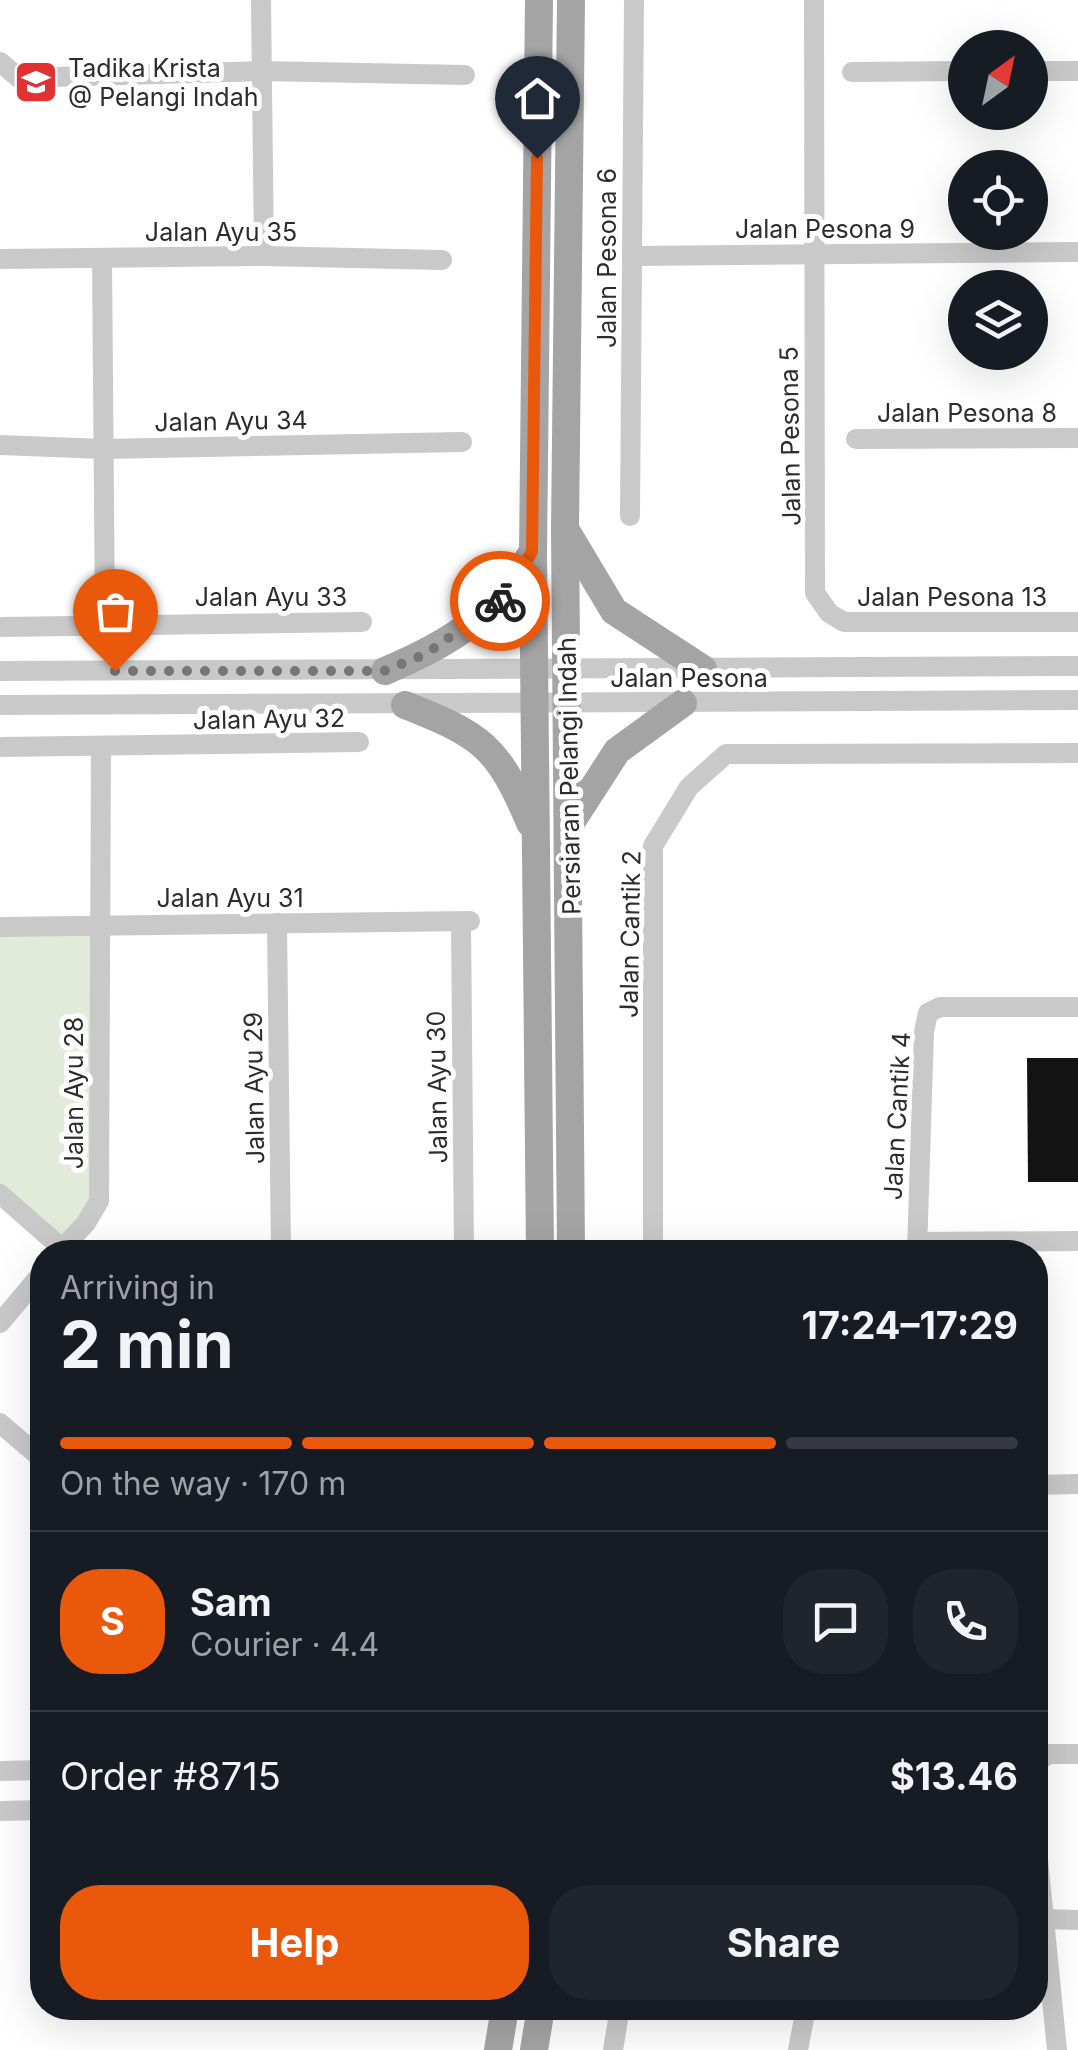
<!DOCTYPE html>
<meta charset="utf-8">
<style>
:root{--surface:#171b24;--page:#20242c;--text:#f1f3f6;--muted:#9ea1a6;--line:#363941;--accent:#ea580c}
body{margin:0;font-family:Inter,sans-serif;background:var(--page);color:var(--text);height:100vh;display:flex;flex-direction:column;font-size:38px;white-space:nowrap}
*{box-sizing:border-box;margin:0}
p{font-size:32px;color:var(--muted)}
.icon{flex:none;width:55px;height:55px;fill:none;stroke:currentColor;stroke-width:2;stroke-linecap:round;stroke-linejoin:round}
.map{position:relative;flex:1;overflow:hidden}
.panel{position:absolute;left:30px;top:1240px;width:1018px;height:780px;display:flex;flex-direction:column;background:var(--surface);border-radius:40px;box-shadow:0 10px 40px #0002}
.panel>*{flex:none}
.needle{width:65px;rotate:33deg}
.fabs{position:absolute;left:948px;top:30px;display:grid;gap:20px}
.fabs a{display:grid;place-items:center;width:100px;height:100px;border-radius:50%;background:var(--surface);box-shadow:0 10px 40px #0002;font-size:50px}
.pin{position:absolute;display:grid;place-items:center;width:85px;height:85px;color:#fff;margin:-102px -42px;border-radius:50% 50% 50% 0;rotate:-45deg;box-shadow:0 0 10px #0007}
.pin .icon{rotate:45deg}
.courier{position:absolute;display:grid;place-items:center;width:100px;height:100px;margin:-50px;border:8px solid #ea580c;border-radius:50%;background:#fff;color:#222;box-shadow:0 2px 12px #0007}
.head em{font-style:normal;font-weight:700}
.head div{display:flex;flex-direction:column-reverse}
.head{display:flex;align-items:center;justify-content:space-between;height:170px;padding:0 30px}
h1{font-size:65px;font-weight:700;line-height:75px}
.bar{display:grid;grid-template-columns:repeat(4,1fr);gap:15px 10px;align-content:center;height:120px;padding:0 30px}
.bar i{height:12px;border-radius:8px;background:var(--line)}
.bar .active{background:var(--accent)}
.bar p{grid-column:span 4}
.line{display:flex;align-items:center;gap:25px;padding:0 30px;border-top:2px solid var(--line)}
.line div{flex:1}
.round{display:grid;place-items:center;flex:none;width:105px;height:105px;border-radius:40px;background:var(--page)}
.action{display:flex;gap:20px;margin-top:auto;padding:20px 30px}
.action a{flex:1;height:115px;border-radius:40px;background:var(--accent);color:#fff;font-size:40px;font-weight:700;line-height:115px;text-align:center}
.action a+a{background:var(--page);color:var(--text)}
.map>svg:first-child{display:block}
.green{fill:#e2eada}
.building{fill:#131313}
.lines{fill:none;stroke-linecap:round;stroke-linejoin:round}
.minor{stroke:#c9c9c9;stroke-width:20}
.major{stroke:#a4a4a4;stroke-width:28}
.done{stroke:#767676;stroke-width:10;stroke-dasharray:0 18}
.route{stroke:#ea580c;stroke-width:12}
.labels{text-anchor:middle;stroke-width:10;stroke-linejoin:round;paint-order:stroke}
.poi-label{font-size:25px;fill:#2c2c2c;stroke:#fff;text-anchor:start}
.street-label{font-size:25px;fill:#2c2c2c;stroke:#fff}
</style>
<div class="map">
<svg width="1078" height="2050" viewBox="0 0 1078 2050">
<rect width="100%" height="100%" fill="#fff"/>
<polygon class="green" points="91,932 92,1195 81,1218 62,1239 0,1184 0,935"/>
<polygon class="building" points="1027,1058 1078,1058 1078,1182 1028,1182"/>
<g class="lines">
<g class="minor">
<polyline points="261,0 264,256"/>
<polyline points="814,0 815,593 829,613 844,622 1078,622"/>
<polyline points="0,62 19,78 261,71 465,75"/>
<polyline points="1030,71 1078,71"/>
<polyline points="852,72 965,71"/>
<polyline points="632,256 1078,252"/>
<polyline points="102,258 105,622"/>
<polyline points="0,259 264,256 442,260"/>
<polyline points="856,439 1078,438"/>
<polyline points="0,445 104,449 462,442"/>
<polyline points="630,516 634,0"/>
<polyline points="0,627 362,622"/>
<polyline points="0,671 1078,666"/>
<polyline points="0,705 1078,700"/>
<polyline points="0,747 359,742"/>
<polyline points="461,922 464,1252"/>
<polyline points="277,923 281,1252"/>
<polyline points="0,927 470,921"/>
<polyline points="0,1194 66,1252"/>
<polyline points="917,1242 1078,1241"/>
<polyline points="59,1252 86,1223 99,1201 101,747"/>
<polyline points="653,1252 653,846 689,787 726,754 1078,753"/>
<polyline points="917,1252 924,1032 928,1013 940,1007 1078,1007"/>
<polyline points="0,1323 42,1273"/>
<polyline points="0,1423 42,1459"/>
<polyline points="1035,1485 1078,1484"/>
<polyline points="1035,1770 1038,1760 1050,1754 1078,1754"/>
<polyline points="0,1771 42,1770"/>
<polyline points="0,1811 42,1810"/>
<polyline points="1035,1829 1057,2050"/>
<polyline points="1043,1919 1078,1920"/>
<polyline points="613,2050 620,2008"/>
<polyline points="798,2050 806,2008"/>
</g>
<g class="major">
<polyline points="539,0 533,552 540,1252"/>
<polyline points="568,534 614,611 703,669"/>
<path d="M 385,671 C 453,642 492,617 532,553"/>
<path d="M 405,705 C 481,735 498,746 530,823"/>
<polyline points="570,824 617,751 683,703"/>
<polyline points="571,1252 565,528 571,0"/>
<polyline points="498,2050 505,2008"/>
<polyline points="534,2050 541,2008"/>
</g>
</g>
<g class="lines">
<polyline class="done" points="115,671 384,671 426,654 500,601"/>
<polyline class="route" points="500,601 532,552 537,158"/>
</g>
<defs>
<g id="school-square" transform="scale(2.25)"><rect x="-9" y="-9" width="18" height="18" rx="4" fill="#e13133" stroke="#fff"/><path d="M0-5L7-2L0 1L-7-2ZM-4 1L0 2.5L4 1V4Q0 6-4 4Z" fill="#fff"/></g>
</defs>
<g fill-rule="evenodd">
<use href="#school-square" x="36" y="82"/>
</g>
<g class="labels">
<g class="poi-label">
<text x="68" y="77">Tadika Krista<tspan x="68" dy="29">@ Pelangi Indah</tspan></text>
</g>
<g class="street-label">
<text x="825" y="238">Jalan Pesona 9</text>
<text x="221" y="241">Jalan Ayu 35</text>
<text transform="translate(607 258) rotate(-90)" y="9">Jalan Pesona 6</text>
<text x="967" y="422">Jalan Pesona 8</text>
<text transform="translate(231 421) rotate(-1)" y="9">Jalan Ayu 34</text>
<text transform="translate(790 436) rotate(-91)" y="9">Jalan Pesona 5</text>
<text x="271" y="606">Jalan Ayu 33</text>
<text x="952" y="606">Jalan Pesona 13</text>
<text x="689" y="687">Jalan Pesona</text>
<text transform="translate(269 719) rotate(-1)" y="9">Jalan Ayu 32</text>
<text transform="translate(569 776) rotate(-91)" y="9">Persiaran Pelangi Indah</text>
<text x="230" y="907">Jalan Ayu 31</text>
<text transform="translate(630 934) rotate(-89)" y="9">Jalan Cantik 2</text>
<text transform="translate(437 1087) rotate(-91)" y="9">Jalan Ayu 30</text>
<text transform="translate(254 1088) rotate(-91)" y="9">Jalan Ayu 29</text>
<text transform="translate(74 1093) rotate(-90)" y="9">Jalan Ayu 28</text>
<text transform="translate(897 1116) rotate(-87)" y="9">Jalan Cantik 4</text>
</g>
</g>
</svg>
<div class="fabs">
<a><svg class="needle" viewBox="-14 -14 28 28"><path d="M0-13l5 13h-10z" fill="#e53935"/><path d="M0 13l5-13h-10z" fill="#9ea1a6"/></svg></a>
<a><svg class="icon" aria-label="locate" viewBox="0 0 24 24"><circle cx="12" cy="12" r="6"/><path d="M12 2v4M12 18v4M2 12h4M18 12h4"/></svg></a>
<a><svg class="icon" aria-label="layers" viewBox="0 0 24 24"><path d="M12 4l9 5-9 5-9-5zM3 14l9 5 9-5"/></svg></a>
</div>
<div class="pin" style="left:115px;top:671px;background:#ea580c"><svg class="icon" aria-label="bag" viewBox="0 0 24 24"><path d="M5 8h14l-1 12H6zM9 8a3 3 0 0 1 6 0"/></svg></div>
<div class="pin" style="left:537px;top:158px;background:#1f2937"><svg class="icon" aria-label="home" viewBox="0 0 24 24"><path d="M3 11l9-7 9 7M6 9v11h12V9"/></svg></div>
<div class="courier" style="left:500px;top:601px"><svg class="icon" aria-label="bike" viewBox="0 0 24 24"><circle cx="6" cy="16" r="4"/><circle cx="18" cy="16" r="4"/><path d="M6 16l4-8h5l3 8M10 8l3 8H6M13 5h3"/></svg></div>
<section class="panel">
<div class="head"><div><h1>2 min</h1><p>Arriving in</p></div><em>17:24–17:29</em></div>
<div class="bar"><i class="active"></i><i class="active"></i><i class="active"></i><i></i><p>On the way · 170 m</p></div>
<div class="line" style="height:180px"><b class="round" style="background:var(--accent);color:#fff">S</b><div><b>Sam</b><p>Courier · 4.4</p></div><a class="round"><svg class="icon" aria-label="chat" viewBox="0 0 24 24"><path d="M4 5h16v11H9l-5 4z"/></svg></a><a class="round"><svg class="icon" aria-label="phone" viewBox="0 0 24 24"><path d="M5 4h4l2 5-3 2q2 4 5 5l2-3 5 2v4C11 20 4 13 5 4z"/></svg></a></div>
<div class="line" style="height:130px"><div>Order #8715</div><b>$13.46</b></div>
<div class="action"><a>Help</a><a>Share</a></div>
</section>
</div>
